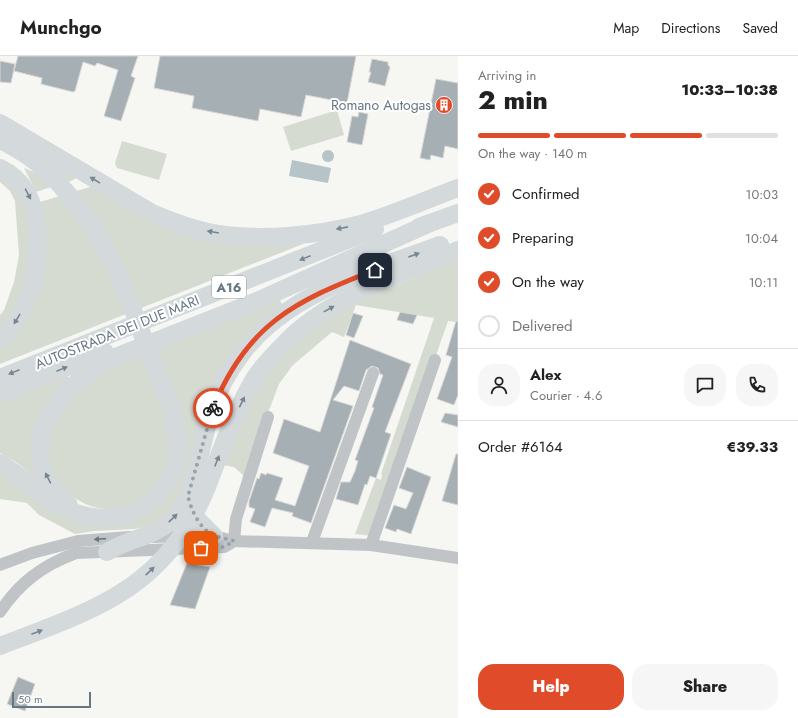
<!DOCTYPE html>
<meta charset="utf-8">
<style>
:root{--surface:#fff;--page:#f6f6f6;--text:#222;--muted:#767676;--line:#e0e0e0;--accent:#e04c29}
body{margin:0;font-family:Jost,sans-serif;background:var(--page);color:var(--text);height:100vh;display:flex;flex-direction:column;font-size:15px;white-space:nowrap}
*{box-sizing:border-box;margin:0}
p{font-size:13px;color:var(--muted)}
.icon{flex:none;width:22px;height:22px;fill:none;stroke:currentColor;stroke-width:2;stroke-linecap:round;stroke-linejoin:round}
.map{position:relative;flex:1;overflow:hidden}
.details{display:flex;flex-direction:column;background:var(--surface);width:340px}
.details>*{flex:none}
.scale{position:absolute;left:12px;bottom:10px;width:79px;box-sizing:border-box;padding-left:4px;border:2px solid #667783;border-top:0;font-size:11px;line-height:14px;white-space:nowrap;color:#667783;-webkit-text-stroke:3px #fff;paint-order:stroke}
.pin{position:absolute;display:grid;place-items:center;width:34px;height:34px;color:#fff;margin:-17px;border-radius:8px;box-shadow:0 2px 6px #0006}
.courier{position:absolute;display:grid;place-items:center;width:40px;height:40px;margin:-20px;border:3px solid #e04c29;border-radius:50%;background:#fff;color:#222;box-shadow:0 1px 5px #0007}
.overview em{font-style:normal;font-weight:800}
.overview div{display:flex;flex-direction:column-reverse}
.overview{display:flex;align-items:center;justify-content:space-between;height:68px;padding:0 20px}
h1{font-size:26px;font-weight:800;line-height:30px}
.bar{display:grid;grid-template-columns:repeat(4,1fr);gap:6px 4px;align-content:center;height:48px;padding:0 20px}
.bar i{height:5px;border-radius:3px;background:var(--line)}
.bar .on{background:var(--accent)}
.bar p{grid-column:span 4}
.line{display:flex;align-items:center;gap:10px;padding:0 20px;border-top:1px solid var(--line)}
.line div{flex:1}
.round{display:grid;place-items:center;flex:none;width:42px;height:42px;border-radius:16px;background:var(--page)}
ol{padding:0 20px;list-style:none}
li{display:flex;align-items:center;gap:12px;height:44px}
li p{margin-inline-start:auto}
li .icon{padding:4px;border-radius:50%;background:var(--accent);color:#fff;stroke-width:4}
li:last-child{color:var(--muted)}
li i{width:22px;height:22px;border:2px solid var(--line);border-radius:50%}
.cta{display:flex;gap:8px;margin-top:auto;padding:8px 20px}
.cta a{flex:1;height:46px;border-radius:16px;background:var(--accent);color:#fff;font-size:16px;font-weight:800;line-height:46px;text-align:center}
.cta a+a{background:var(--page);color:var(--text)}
header{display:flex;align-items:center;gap:24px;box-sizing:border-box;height:56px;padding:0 20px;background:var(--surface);border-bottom:1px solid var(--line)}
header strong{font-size:19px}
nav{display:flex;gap:22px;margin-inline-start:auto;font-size:14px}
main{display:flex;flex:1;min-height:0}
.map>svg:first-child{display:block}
.grass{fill:#d6dbd2}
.water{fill:#b6c3c7}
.building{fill:#a6afb4;stroke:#d8d8d5}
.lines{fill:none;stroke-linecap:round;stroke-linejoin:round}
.minor{stroke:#c0c4c7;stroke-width:12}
.highway{stroke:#d4d9dc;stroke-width:18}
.oneway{fill:#768690}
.oneway2{fill:#667783}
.done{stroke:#98a3aa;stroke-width:4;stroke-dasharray:0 7.2}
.route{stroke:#e04c29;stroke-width:5}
.labels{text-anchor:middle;stroke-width:4;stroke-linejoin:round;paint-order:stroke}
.shield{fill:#fff;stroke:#94a0a8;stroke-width:1}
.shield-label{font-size:13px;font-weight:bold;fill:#667783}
.poi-label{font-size:14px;fill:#667783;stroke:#fff;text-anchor:end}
.street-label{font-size:14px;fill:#667783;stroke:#fff}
</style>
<header>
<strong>Munchgo</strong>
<nav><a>Map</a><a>Directions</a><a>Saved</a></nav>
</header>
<main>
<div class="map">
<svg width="458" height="662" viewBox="0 0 458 662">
<rect width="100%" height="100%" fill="#f6f6f3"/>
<g class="grass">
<polygon points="337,54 344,79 291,95 283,71"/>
<polygon points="122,85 167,98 159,124 117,112 115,107"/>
<polygon points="43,100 78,121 69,126"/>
<polygon points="24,112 39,118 54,130 36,136"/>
<polygon points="0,115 30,154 30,225 0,278 0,259 4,254 14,226 19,199 15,145 10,135 0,126"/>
<polygon points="93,130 128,152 302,185 303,188 0,308 0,292 21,265 40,146"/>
<polygon points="458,203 458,266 448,265 373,480 355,478 376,422 381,424 382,419 381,418 434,262 356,249 344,281 332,276 293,309 279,328 244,420 234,411 222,409 257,328 312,270 355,247"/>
<path d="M 277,239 L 282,248 L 267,260 L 241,289 L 221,321 L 207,352 L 186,430 L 180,447 L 171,458 L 161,465 L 152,469 L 135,473 L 94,475 L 75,478 L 39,459 L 27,447 L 0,443 L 0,410 C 24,424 43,448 69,459 C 116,480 182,451 184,395 C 185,362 171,332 160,302 L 145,308 C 153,331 168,359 171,382 C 174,398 169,415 159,428 C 107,496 4,413 60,348 C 70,338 82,326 94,317 C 113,303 145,292 168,283 C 204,268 241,254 277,239 Z"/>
<polygon points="68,320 69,324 61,331 40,426 16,406 0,397 0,347"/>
</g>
<g class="water">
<circle cx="328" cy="100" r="6"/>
<polygon points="292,104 331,112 328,127 289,120"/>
</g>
<g class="building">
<polygon points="18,0 138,0 131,20 135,22 121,65 104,60 118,14 97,7 95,10 83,6 75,35 73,36 41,28 42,22 14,15"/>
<polygon points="160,0 356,0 347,47 306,39 301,61 260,53 258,65 192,52 194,40 154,32"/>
<polygon points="372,3 388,6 388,9 390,11 385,30 368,26 371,16 369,16"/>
<polygon points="0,5 15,8 11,27 0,26"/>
<polygon points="436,23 458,27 458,93 445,90 443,102 431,99 430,104 420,102"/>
<polygon points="359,56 368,58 362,89 347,86 352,60 358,61"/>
<polygon points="400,256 417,259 413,268 397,264"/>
<polygon points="353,257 363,260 354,282 346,279"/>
<polygon points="456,265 458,265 458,339 454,349 437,343 452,301 446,299"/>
<polygon points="350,284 411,308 385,376 391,378 376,422 370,420 367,429 365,428 358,449 336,443 341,426 350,426 355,415 358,405 355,404 374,352 372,351 383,319 380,318 378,312 372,310 366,314 359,335 344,330 333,344 353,350 311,467 292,460 293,457 272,452 265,471 250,466 255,453 249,451 249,445 257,422 259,423 261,417 266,419 267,417 283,422 275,444 295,450 309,410 273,397 284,363 320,376"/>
<polygon points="445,357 458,359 458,371 441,366"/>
<polygon points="456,398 458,398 458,449 442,445"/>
<polygon points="407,411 431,421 411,478 397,473 396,476 385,472 394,449 406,453 413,437 399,432"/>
<polygon points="187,507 210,511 195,553 170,549"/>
<polygon points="18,621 35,628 25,655 7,648"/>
</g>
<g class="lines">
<g class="minor">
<polyline points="147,481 214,480 234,485 371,489 458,502"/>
<polyline points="234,485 236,463 268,361"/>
<polyline points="312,486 373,317"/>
<polyline points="371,489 435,304"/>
<polyline points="0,509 32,497 78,485 129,481"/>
<path d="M 0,556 C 19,527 43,509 76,497 L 224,491 L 234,485"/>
</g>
<g class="highway">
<path d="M 0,67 L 152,157 C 171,165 192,173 213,177 C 260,185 315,180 361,168 C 394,158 426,144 458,132"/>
<path d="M 0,84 C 39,103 57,123 83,157 C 116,199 132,253 151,302 C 162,329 178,359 178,388 C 178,414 165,438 143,451 C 121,465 96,464 73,456 C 45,446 25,422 0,407"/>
<path d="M 0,112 C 48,134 43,206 26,247 C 19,261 11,274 0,285"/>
<polyline points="419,171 458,157"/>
<polyline points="0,322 375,173"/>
<polyline points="0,338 105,296"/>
<path d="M 69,449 C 5,393 57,330 115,301 L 257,245 L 430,167"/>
<polyline points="190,449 196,462 214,480"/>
<path d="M 107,496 C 127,483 154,481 172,464 C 195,442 200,391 210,360 C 216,338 229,314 243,296 C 290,235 371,215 440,189"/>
<path d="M 0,590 C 94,554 166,533 207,431 C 221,395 234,357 254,323 C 262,310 274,298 285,287 C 329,241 401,219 458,194"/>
</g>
</g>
<defs><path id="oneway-solid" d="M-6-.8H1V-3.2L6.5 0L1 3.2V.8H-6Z"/></defs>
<g class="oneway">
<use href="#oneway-solid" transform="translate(95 124) rotate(-149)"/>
<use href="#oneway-solid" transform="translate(28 138) rotate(62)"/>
<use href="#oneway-solid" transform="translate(342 172) rotate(169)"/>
<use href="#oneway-solid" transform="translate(213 176) rotate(-170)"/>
<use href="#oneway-solid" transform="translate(414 199) rotate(-20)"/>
<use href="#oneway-solid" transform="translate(305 202) rotate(158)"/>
<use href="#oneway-solid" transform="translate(329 253) rotate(-29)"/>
<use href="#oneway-solid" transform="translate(17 263) rotate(121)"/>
<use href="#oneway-solid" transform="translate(62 313) rotate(-22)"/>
<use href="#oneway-solid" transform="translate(14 316) rotate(158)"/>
<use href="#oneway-solid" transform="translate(242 346) rotate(-64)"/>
<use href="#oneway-solid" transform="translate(217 405) rotate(-68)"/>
<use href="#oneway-solid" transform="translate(48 422) rotate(-117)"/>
<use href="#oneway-solid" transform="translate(173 462) rotate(-44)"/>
<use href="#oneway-solid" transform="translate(150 515) rotate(-43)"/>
<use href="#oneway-solid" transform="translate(37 576) rotate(-21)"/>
</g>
<use class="oneway2" href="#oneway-solid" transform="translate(100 483) rotate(176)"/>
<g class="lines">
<path class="done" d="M 201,492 L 224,491 L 234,485 C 228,483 221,482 215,480 C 200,474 191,454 188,440 L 213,352"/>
<path class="route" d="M 213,352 C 247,268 295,245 375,214"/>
</g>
<defs>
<g id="building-disc" transform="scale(0.9)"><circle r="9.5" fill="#e04c29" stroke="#fff"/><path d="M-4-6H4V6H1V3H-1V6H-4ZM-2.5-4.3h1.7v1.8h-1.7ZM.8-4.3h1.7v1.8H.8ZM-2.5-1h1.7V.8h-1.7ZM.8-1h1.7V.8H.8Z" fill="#fff"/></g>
</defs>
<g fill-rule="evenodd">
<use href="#building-disc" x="444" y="49"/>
</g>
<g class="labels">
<rect class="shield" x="212" y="220" width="34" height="22" rx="3"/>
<g class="shield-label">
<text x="229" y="236">A16</text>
</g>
<g class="poi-label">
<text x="431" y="54">Romano Autogas</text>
</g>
<g class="street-label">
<text transform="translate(117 276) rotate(-22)" y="5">AUTOSTRADA DEI DUE MARI</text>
</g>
</g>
</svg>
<div class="scale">50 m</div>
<div class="pin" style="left:201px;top:492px;background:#ea580c"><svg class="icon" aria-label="bag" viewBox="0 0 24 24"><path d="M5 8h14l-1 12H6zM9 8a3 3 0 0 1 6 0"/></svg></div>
<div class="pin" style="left:375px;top:214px;background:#1f2937"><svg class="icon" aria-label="home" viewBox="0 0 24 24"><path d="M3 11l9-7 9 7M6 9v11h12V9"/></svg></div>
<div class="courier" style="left:213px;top:352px"><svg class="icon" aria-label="bike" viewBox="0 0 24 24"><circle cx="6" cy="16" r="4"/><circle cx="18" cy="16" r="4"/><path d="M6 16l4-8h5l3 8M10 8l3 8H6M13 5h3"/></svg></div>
</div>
<section class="details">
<div class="overview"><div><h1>2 min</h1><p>Arriving in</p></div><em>10:33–10:38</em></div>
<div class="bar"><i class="on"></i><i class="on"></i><i class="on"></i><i></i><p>On the way · 140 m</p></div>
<ol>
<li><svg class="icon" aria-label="check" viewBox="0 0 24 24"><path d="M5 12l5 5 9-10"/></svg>Confirmed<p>10:03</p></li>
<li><svg class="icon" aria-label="check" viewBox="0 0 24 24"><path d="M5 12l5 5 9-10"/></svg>Preparing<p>10:04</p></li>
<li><svg class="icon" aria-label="check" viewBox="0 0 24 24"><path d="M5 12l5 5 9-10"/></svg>On the way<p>10:11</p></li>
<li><i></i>Delivered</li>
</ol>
<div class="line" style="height:72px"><a class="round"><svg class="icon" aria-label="person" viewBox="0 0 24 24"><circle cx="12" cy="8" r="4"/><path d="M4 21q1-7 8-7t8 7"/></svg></a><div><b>Alex</b><p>Courier · 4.6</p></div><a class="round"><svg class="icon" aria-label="chat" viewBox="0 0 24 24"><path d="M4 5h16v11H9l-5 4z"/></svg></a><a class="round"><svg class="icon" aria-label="phone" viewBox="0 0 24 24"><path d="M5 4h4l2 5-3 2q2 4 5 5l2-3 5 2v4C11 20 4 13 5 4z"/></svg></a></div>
<div class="line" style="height:52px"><div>Order #6164</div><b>€39.33</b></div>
<div class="cta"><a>Help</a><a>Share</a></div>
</section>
</main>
